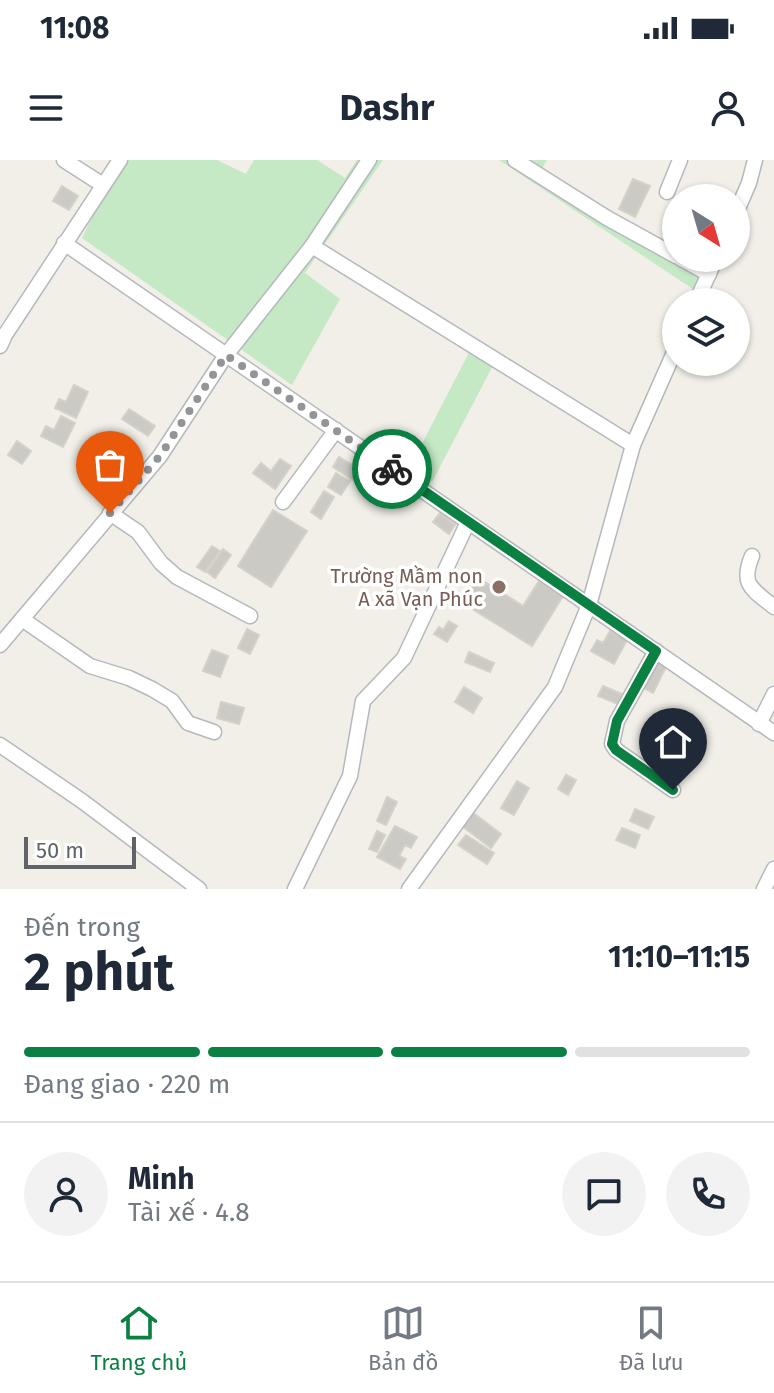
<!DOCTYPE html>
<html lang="vi">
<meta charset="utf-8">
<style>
:root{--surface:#fff;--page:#f2f2f3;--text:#1f2937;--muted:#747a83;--line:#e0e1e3;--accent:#0b8043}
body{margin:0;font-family:"Fira Sans",sans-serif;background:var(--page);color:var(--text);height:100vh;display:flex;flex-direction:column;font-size:30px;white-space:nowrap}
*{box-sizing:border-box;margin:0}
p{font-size:26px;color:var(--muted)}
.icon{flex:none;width:44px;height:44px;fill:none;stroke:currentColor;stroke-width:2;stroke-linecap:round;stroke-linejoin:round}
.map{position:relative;height:729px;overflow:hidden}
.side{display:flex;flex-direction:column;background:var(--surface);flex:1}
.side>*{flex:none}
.needle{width:52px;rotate:143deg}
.controls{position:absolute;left:662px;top:24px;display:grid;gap:16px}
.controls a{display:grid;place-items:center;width:88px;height:88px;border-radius:50%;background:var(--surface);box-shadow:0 2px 6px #0004;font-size:40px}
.scale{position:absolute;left:24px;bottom:20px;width:112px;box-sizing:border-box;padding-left:8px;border:4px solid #5f6368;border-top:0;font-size:22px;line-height:28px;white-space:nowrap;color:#5f6368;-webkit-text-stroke:6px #fff;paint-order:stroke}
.pin{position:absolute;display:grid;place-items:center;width:68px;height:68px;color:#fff;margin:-82px -34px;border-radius:50% 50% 50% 0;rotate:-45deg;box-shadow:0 0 8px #0007}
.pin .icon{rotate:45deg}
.courier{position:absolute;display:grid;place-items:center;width:80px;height:80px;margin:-40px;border:6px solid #0b8043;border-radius:50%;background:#fff;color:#222;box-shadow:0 2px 10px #0007}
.overview em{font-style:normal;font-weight:700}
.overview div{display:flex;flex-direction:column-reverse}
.overview{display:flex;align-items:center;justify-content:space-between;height:136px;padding:0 24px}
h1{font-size:52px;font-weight:700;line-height:60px}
.bar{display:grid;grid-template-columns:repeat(4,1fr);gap:12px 8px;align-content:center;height:96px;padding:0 24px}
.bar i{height:10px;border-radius:6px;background:var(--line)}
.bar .active{background:var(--accent)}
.bar p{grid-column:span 4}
.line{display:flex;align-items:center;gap:20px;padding:0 24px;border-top:2px solid var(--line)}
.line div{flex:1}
.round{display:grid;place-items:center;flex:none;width:84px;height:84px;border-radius:42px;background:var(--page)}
.status{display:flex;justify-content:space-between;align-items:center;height:56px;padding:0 40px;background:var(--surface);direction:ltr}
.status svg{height:22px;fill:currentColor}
header{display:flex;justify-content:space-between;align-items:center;height:104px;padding:0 24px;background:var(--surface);font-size:36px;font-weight:700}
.menu{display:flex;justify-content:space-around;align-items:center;height:112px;border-top:2px solid var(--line);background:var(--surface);font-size:22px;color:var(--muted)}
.menu a{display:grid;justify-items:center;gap:4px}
.menu .active{color:var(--accent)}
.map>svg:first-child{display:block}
.green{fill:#c5e8c5}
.building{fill:#cccac5;stroke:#d6d1c6;stroke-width:2}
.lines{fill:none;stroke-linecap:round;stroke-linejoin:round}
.minor-casing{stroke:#b5b8bc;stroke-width:17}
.minor{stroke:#fff;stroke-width:14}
.done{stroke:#929495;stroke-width:8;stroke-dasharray:0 14.4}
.route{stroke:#0b8043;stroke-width:10}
.education-dot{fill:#8d6e63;stroke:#fff;stroke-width:3}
.labels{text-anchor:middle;stroke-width:7;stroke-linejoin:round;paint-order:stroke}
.education-label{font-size:20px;fill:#785e54;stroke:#fff;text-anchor:end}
</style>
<div class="status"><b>11:08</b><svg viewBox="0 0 49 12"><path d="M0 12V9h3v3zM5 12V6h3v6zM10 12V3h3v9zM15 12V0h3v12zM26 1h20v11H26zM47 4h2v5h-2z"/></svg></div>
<header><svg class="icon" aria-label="menu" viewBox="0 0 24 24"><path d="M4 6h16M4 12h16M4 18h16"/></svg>Dashr<svg class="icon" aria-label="person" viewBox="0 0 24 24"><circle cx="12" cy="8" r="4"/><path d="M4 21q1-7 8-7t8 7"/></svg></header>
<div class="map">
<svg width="774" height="729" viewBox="0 0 774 729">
<rect width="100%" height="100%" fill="#f1efe8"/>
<g class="green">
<polygon points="120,0 217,0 246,14 254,0 317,0 345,18 357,0 383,0 305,113 340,139 292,225 82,78"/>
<polygon points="499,0 547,0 541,10 705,119 699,133"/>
<polygon points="475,181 499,194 432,322 410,307"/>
</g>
<g class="building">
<polygon points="633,19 650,26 635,57 619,49"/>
<polygon points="62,26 78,36 69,50 53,41"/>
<polygon points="673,42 676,42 676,73 664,70"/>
<polygon points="74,225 88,232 76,258 55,248 59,239 66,242"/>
<polygon points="129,249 155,266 148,276 122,259"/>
<polygon points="61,256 75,263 63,287 41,276 46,266 54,270"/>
<polygon points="17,281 31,291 22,304 8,295"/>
<polygon points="358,295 368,302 356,322 333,307 339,297 352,305"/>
<polygon points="280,299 291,306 275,329 253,313 261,303 271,311"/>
<polygon points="336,313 350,321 341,335 328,327"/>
<polygon points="324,331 334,337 321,359 311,352"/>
<polygon points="273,350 307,371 271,427 238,406"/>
<polygon points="440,353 455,365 449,374 433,362"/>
<polygon points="212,386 220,391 205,412 197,407"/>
<polygon points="223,389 231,395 215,418 207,412"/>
<polygon points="477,417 523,446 539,421 563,436 532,486 461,442"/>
<polygon points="449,461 457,466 447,482 434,474 439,467 443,470"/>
<polygon points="247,469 259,475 250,494 238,488"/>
<polygon points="610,471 627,480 614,504 591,491 597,480 603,483"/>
<polygon points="212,490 228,496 220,517 203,511"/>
<polygon points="469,492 494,503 490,512 465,502"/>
<polygon points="654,501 666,507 653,533 642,527"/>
<polygon points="603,526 622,534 618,544 598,536"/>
<polygon points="464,527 482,538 473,553 455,542"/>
<polygon points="221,542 244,548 239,564 217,558"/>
<polygon points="566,615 576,620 568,635 558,629"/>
<polygon points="517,621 529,628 514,655 501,648"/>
<polygon points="387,637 397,642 386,665 377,661"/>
<polygon points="635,649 654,657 648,669 630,661"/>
<polygon points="472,652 501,674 491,688 462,666"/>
<polygon points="395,666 417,677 411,688 405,685 399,696 406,699 400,709 377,697"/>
<polygon points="622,668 640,675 635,688 616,680"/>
<polygon points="377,671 385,675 377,692 369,689"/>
<polygon points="466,675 494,693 487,704 458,685"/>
</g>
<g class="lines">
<g class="minor-casing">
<g id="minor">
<polyline points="64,0 103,25"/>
<polyline points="515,0 607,58 676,96"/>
<polyline points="667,32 680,0"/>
<polyline points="736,53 749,23 755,0"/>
<polyline points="64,83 774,573"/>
<polyline points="312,86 633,285"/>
<polyline points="680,98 709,114"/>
<polyline points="696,142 716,98"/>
<polyline points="0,186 5,175 120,0"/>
<polyline points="283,342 336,270"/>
<polyline points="110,353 138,372 161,403 177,417 250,456"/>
<path d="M 752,396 C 740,425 752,429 774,447"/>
<polyline points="22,459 90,506 129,518 152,529 172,541 188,563 214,572"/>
<polyline points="0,485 160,296 226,195 312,86 369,0"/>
<polyline points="656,491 617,561 612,584 616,590 673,630"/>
<polyline points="759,564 774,534"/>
<polyline points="0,585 82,641 199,729"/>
<polyline points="295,729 350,616 363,541 404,498 468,362"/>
<polyline points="409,729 555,527 589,445 633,285 676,188"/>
<polyline points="764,729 774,709"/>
</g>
</g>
<use href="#minor" class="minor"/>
</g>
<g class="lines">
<polyline class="done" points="110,353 160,296 226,195 392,309"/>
<polyline class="route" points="392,309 656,491 617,561 612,584 616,590 673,630"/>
</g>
<circle class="education-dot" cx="499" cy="427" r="8"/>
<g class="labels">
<g class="education-label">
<text x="483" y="423">Trường Mầm non<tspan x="483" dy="23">A xã Vạn Phúc</tspan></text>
</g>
</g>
</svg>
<div class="controls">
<a><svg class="needle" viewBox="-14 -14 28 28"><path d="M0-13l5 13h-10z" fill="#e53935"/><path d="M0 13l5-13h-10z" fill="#747a83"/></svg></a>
<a><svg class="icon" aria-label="layers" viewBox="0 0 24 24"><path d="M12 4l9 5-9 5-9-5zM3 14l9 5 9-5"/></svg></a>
</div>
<div class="scale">50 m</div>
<div class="pin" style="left:110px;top:353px;background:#ea580c"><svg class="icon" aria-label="bag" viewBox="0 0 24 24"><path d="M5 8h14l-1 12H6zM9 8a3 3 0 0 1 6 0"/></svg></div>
<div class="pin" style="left:673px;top:630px;background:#1f2937"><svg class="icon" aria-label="home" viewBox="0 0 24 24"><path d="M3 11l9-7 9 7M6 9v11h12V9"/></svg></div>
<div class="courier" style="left:392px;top:309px"><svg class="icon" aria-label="bike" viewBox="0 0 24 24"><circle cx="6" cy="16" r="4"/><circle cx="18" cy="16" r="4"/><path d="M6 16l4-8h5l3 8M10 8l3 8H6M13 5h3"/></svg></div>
</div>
<section class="side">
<div class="overview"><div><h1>2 phút</h1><p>Đến trong</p></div><em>11:10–11:15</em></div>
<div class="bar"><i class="active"></i><i class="active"></i><i class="active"></i><i></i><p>Đang giao · 220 m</p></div>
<div class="line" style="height:144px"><a class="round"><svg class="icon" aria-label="person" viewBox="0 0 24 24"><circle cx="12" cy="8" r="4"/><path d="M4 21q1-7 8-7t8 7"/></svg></a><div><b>Minh</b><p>Tài xế · 4.8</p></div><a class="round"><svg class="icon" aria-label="chat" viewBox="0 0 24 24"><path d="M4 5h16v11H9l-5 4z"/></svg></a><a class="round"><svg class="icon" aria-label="phone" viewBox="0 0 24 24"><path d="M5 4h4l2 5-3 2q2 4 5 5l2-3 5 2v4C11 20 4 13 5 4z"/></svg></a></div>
</section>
<nav class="menu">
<a class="active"><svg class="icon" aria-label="home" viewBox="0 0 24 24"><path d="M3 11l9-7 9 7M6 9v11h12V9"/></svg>Trang chủ</a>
<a><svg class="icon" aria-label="map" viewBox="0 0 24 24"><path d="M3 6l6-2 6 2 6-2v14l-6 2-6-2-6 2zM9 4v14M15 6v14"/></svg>Bản đồ</a>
<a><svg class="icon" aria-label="saved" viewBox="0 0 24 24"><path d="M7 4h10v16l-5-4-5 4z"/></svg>Đã lưu</a>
</nav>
